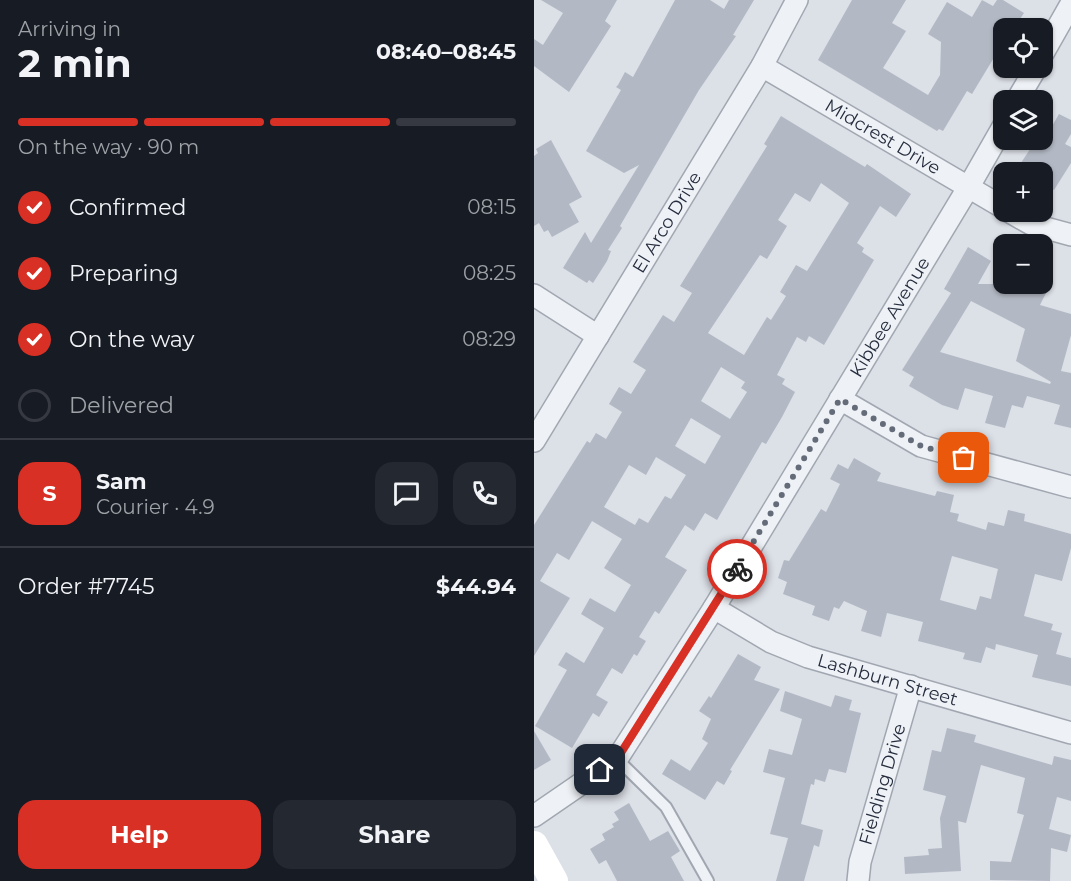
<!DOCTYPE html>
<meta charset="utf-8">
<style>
:root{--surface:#171b24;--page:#242831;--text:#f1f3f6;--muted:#9ea1a6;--line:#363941;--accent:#d93025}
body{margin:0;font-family:Montserrat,sans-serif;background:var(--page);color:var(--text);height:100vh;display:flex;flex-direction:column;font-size:22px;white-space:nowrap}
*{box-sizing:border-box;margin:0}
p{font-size:20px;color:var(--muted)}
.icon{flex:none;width:33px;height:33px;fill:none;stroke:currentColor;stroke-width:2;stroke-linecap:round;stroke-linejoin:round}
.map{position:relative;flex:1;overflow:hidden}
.side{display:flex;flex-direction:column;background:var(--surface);width:534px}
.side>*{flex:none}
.buttons{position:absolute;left:459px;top:18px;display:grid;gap:12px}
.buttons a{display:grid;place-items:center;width:60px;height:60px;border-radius:12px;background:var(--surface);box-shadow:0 2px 4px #0004;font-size:30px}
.pin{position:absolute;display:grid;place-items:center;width:51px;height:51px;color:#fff;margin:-26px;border-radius:12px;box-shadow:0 3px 9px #0006}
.courier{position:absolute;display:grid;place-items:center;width:60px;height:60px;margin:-30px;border:4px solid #d93025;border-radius:50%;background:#fff;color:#222;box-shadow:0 2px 8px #0007}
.overview em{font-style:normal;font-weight:700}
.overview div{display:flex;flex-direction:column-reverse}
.overview{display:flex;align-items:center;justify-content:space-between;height:102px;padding:0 18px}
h1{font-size:39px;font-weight:700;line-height:45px}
.bar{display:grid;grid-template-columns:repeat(4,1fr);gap:9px 6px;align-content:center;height:72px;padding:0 18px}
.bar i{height:8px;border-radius:4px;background:var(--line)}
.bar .selected{background:var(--accent)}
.bar p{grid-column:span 4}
.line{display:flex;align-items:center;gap:15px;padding:0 18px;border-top:2px solid var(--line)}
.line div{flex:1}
.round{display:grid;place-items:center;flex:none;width:63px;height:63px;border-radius:18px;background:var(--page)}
ol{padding:0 18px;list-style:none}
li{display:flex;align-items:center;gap:18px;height:66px}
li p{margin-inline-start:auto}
li .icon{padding:6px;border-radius:50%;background:var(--accent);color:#fff;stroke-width:4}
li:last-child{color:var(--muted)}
li i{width:33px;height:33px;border:3px solid var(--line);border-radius:50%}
.cta{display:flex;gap:12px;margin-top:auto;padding:12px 18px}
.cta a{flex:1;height:69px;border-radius:18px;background:var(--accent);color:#fff;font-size:24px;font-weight:700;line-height:69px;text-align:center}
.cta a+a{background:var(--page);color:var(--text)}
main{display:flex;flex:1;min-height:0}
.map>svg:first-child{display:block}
.building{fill:#b3b9c4;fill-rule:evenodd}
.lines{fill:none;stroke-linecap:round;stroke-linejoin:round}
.service-casing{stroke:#a1a7b1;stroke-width:14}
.minor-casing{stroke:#a1a7b1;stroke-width:24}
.service{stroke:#eef1f5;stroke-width:10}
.minor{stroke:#eef1f5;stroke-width:21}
.secondary{stroke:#fff;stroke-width:28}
.done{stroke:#656c79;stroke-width:6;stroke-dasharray:0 10.8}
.route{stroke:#d93025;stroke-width:8}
.labels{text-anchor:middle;stroke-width:4.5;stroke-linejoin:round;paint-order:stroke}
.street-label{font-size:18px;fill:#252d3e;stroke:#ebeff5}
</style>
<main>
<section class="side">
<div class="overview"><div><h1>2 min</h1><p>Arriving in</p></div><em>08:40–08:45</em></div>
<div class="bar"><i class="selected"></i><i class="selected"></i><i class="selected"></i><i></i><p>On the way · 90 m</p></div>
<ol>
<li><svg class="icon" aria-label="check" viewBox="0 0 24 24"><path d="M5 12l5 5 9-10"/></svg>Confirmed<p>08:15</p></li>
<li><svg class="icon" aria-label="check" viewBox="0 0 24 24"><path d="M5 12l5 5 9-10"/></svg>Preparing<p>08:25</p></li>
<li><svg class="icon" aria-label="check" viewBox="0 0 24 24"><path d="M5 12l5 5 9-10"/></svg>On the way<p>08:29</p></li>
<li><i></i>Delivered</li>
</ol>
<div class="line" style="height:108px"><b class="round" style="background:var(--accent);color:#fff">S</b><div><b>Sam</b><p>Courier · 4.9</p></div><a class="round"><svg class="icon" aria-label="chat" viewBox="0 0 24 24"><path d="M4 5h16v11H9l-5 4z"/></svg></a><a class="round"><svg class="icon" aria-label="phone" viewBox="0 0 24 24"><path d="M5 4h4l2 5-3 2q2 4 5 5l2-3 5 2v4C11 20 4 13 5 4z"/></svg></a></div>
<div class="line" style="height:78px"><div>Order #7745</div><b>$44.94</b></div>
<div class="cta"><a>Help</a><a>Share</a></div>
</section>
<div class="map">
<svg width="537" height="881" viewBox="0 0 537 881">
<rect width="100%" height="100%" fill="#dce0e7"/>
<g class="building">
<polygon points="7,0 83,0 71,21 77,26 35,92 0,66 0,39 9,45 29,13"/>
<polygon points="141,0 176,0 190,9 195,0 220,0 199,35 202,36 165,90 86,226 88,228 74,250 77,251 73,261 59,283 55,280 53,283 29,268 51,232 57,243 105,165 90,173 52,151 87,90 82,87 84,85 91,72 99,77"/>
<polygon points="318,0 372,0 358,23 372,31 349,68 394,95 406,75 407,42 394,34 413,2 438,17 448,0 459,6 463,0 469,0 490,13 480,28 470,28 470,41 438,94 433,91 409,131 405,129 403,131 284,60"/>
<polygon points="525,114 537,120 537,134 531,144 537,147 537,163 520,190 508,183 508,172 481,172 502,140 510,140"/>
<path d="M 247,116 L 331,167 L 333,164 L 377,194 L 362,217 L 346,206 L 323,243 L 330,248 L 328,252 L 340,260 L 290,345 L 275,336 L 272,342 L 263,337 L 243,375 L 251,379 L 248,384 L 261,392 L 248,417 L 232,444 L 228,442 L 183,520 L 171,513 L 160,531 L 151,525 L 131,557 L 153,570 L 125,614 L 121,611 L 105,637 L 112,641 L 103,656 L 100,654 L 88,674 L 78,668 L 62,695 L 74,702 L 65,717 L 59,713 L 38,748 L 1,726 L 33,670 L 24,665 L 32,652 L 50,663 L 70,628 L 47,614 L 56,598 L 81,612 L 97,585 L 70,568 L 88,539 L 58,521 L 35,560 L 23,553 L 6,581 L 36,598 L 0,656 L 0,525 L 53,441 L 56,443 L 62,433 L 72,439 L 88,412 L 75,404 L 85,387 L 97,394 L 112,370 L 99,362 L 129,315 L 140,322 L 158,293 L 146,286 L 233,146 L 230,144 ZM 287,183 L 315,203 L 273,271 L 262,265 L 246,292 L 252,296 L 237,320 L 233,317 L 210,355 L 174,333 L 226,255 L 233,259 L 253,226 L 244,220 L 261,193 L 276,202 ZM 187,367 L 211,382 L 207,388 L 213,392 L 196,419 L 167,401 ZM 157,418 L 187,436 L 171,464 L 141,446 ZM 122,457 L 152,475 L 137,499 L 131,496 L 114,523 L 105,518 L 101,525 L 70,507 L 95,465 L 112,475 Z"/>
<polygon points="17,140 48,197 35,204 45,222 18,237 14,230 10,232 5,223 0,226 0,156 4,153 2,149"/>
<path d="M 434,247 L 457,261 L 444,284 L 499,284 L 513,291 L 506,305 L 537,314 L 537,335 L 527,371 L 537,373 L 537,428 L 520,424 L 526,405 L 493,396 L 489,408 L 478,405 L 471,428 L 451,423 L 459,396 L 431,388 L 424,410 L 408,405 L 375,386 L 380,377 L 368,370 L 417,293 L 410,289 ZM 437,301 L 491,329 L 482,361 L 517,382 L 516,384 L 406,352 Z"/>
<path d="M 320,458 L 347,473 L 343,481 L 401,496 L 403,491 L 420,495 L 416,512 L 425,514 L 423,521 L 452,530 L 454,522 L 470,526 L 474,510 L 491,514 L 490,521 L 537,534 L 537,548 L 528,581 L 501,574 L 490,616 L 519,624 L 517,630 L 528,633 L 522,654 L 537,658 L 537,686 L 498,677 L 504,655 L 462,644 L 461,650 L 452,647 L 447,663 L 429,659 L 431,653 L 384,641 L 389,622 L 353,613 L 347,637 L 327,631 L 333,611 L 310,601 L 305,609 L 300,607 L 295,621 L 278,615 L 281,606 L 249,594 L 253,582 L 244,578 L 250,560 L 255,561 L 287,509 L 292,512 L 306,484 L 296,479 L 304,464 L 314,469 ZM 418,556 L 464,569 L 457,599 L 446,596 L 442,610 L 406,600 Z"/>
<polygon points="204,654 227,667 220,680 246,689 196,770 198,771 190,785 183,781 171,800 128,774 137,759 156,771 174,743 168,739 177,719 165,711 175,696 177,698"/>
<polygon points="251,691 297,707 301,695 318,700 315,710 327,713 312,773 295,769 291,782 281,779 280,785 277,784 267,824 289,830 285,847 280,845 270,881 242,881 254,838 236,834 251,778 229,772 235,749 258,755 268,719 246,711"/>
<polygon points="413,728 442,735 440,742 518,765 520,756 537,760 537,801 523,797 515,829 537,835 533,852 517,848 516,881 456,880 456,861 477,862 490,815 483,813 491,778 447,765 432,823 424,821 427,871 371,874 370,857 395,855 394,849 408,848 406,818 412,796 389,790 398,750 407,752"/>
<polygon points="0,731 17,760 0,770"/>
<polygon points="95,803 116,841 134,831 146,851 137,857 150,881 83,881 72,860 65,864 56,849 71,840 68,834 80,827 78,824 85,820 80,812"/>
</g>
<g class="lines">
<g class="service-casing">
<polyline id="service" points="83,759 132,807 174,881"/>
</g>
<g class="minor-casing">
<g id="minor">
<polyline points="508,55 537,4"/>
<path id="s1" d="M 228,66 L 470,208"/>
<polyline points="483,100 502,68"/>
<polyline points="476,212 497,224 537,235"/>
<polyline points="0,295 64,336"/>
<polyline points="306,399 387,446 537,487"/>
<path id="s2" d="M 0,441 L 228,66 L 263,0"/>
<path id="s3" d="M 180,608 L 237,642 L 274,657 L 537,733"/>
<path id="s4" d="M 0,816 L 83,759 L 180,608 L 434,188 L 470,125"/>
<path id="s5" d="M 324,881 L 326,862 L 377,686"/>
</g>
</g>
<use href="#service" class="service"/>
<use href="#minor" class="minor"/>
<polyline class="secondary" points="0,845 20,881"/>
</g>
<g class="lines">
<polyline class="done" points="203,569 306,399 387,446 430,458"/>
<polyline class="route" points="66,770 83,759 203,569"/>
</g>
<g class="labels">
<g class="street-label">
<text dy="6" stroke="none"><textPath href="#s1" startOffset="140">Midcrest Drive</textPath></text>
<text dy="6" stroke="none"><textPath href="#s2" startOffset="256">El Arco Drive</textPath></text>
<text dy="6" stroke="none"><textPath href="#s4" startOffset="620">Kibbee Avenue</textPath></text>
<text dy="6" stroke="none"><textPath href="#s3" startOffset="189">Lashburn Street</textPath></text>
<text dy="6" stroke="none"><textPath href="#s5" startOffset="100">Fielding Drive</textPath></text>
</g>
</g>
</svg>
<div class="buttons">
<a><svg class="icon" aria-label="locate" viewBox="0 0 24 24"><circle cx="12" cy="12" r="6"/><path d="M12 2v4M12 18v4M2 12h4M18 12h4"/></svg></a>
<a><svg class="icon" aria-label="layers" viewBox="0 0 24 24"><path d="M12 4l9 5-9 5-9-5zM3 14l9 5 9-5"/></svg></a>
<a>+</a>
<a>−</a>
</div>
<div class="pin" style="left:430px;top:458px;background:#ea580c"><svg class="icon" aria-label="bag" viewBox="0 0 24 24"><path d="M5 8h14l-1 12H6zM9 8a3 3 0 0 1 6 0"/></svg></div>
<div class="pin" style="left:66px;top:770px;background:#1f2937"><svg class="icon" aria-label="home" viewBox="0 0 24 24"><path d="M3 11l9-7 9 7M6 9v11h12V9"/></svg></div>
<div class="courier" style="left:203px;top:569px"><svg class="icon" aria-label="bike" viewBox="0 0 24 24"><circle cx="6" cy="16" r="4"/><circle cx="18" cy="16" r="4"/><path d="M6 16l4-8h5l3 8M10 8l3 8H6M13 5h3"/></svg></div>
</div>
</main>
